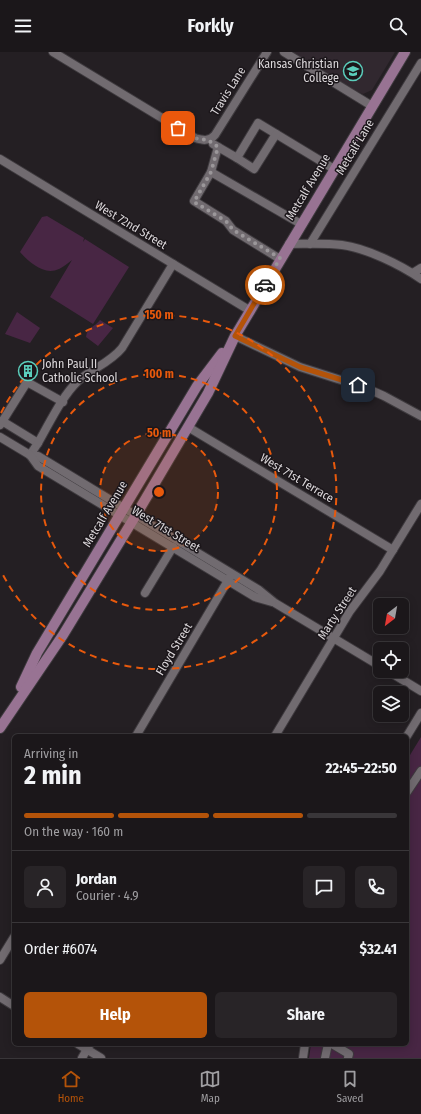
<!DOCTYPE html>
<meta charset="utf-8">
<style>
:root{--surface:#1b171a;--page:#282427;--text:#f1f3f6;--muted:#a09fa2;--line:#393639;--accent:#b45309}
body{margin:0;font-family:"Fira Sans Condensed",sans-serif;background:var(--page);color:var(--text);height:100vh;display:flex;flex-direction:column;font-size:15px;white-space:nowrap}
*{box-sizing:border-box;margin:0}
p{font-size:13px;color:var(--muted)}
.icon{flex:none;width:22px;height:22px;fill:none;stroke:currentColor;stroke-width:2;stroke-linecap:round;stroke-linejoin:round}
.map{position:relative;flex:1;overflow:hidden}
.drawer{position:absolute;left:12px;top:682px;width:397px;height:312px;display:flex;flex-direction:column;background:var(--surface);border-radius:6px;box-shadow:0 2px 10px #0003,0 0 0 1px var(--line)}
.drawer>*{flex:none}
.needle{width:26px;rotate:211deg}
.buttons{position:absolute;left:373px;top:546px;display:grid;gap:8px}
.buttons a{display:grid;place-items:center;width:36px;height:36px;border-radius:6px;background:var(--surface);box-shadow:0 2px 10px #0003,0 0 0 1px var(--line);font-size:20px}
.pin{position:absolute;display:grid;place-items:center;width:34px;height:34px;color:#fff;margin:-17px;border-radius:8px;box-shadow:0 2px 6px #0006}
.courier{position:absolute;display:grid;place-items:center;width:40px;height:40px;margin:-20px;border:3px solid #b45309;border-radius:50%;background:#fff;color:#222;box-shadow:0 1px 5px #0007}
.summary em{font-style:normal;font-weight:700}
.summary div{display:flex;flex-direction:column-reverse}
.summary{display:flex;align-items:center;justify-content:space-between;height:68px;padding:0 12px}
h1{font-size:26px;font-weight:700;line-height:30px}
.bar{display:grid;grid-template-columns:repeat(4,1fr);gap:6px 4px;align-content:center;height:48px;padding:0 12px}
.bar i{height:5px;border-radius:3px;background:var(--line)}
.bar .on{background:var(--accent)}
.bar p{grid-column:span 4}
.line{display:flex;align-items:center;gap:10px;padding:0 12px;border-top:1px solid var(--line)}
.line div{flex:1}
.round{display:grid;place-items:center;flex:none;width:42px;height:42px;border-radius:6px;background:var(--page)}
.action{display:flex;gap:8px;margin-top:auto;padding:8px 12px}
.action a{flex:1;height:46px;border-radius:6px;background:var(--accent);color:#fff;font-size:16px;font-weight:700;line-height:46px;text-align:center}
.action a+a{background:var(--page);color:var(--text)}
header{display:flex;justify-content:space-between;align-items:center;height:52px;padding:0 12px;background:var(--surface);font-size:18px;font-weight:700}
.tabs{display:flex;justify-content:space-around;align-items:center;height:56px;border-top:1px solid var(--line);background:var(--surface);font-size:11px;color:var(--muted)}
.tabs a{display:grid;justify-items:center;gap:2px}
.tabs .on{color:var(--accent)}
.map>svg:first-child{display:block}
.built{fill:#31282f}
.green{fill:#482644}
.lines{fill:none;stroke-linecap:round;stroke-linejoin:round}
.minor-casing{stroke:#3e3a3e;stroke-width:10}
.major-casing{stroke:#3e3a3e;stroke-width:12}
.minor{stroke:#716b70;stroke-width:8}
.major{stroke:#987393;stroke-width:10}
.done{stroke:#9b979a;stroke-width:4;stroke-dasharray:0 7.2}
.route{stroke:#b45309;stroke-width:5}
.ring{fill:none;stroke:#e8590c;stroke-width:2;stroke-dasharray:7 5}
.labels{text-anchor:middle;stroke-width:3;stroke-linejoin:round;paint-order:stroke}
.poi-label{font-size:12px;fill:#dbd7da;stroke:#1b161a;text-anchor:end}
.street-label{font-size:12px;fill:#dbd7da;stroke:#1b161a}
.centre{fill:#e8590c;stroke:#1b161a;stroke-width:2}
.ring-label{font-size:12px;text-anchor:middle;font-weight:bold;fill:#e8590c;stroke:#1b161a;stroke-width:3;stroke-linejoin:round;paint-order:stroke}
</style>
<header><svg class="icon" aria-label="menu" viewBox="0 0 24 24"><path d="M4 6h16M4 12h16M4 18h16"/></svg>Forkly<svg class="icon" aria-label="search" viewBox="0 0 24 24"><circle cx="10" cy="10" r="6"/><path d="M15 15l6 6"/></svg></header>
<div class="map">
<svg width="421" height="1006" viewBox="0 0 421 1006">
<rect width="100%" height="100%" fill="#241f23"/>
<polygon class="built" points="291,0 395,0 372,38 363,42 354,38"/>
<g class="green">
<path d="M 47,164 L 84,186 L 83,190 L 85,187 L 129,215 L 93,272 L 50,245 L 72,208 C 68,211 63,215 59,217 C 44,224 29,210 20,200 L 42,165 Z"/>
<polygon points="17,260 40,276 30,291 5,282"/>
<path d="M 100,268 L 113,276 L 98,294 L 86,285 C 87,275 95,275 100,268 Z"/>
<polygon points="421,685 421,1006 309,1006 311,992 407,992 407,708"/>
</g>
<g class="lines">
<g class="minor-casing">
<g id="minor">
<path d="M 53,0 L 195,86 C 202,88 209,90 215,83 L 267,0"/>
<polyline points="284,0 372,54"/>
<polyline points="213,92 237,106 258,71 334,117"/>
<polyline points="218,95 211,120 194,149 226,169 233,178 280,207"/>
<polyline points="237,106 254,117 276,82"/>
<polyline points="0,107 249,258"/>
<polyline points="211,120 301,172"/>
<path d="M 289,192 C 307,192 325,191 342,193 C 366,196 401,213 421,227"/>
<polyline points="310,192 421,11"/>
<polyline points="413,221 421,216"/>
<polyline points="235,284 300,315 366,336 384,344 421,364"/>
<polyline points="2,369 38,391 30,403"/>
<polyline points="0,373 27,330 63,350"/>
<polyline points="188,375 393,498"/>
<polyline points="0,385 30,403 38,404 259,538 275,551 380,614"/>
<path d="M 38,391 C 49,372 62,344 78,329 C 91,317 110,311 122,296 L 173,212"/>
<polyline points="30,403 38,414 255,545 272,550"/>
<polyline points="145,541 173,495"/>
<polyline points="388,619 421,639"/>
<polyline points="136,684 230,525"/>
<polyline points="275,684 350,559 380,519 421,452"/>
<polyline points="407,684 421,661"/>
<polyline points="407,740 421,719"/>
<polyline points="0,908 14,885"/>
<polyline points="0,945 14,954"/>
<polyline points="78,992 101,1006"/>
<polyline points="332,992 349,1002 348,1006"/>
<polyline points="82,1006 90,992"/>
<polyline points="303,1006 305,992"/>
<polyline points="325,1006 328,992"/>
</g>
</g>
<g class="major-casing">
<g id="major">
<polyline points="21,635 37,601 197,334 222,301"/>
<polyline points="0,676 63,583 136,463 208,341 235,284 405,0"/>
</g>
</g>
<use href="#minor" class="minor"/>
<use href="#major" class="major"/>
</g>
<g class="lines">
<polyline class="done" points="178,76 194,86 208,88 218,95 211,120 194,150 226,169 233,178 280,206 265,233"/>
<polyline class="route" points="265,233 235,284 300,315 358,333"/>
</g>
<circle cx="159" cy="440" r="59" fill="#e8590c" fill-opacity=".12"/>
<g class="ring">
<circle cx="159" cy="440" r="59"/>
<circle cx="159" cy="440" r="118"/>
<path d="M1 361A177 177 0 1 1 1 519"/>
</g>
<defs>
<g id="university-ring" transform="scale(1)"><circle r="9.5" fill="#1b161a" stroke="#5bcebc" stroke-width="1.5"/><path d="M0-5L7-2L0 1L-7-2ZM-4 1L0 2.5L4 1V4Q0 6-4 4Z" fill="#5bcebc"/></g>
<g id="building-ring" transform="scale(1)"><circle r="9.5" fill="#1b161a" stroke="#5bcebc" stroke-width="1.5"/><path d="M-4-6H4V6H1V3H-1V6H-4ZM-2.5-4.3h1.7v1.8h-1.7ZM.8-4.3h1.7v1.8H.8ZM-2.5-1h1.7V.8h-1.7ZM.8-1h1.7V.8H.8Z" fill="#5bcebc"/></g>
</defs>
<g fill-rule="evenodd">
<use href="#university-ring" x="353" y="19"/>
<use href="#building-ring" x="28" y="319"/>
</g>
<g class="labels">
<g class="poi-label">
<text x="339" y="16">Kansas Christian<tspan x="339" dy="14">College</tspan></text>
<text x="42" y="316" text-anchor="start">John Paul II<tspan x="42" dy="14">Catholic School</tspan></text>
</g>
<g class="street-label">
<text transform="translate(228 39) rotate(-58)" y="4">Travis Lane</text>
<text transform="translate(355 95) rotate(-59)" y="4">Metcalf Lane</text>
<text transform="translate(308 135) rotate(-59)" y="4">Metcalf Avenue</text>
<text transform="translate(131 173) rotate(31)" y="4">West 72nd Street</text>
<text transform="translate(297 426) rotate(31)" y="4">West 71st Terrace</text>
<text transform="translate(105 462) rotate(-59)" y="4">Metcalf Avenue</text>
<text transform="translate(166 477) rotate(31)" y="4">West 71st Street</text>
<text transform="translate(337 561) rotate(-57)" y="4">Marty Street</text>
<text transform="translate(174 597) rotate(-59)" y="4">Floyd Street</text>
</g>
</g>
<circle cx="159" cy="440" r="6" class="centre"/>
<g class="ring-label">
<text x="159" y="267">150 m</text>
<text x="159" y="326">100 m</text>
<text x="159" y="385">50 m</text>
</g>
</svg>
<div class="buttons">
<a><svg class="needle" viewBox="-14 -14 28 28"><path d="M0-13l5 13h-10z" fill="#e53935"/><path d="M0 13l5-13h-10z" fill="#a09fa2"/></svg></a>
<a><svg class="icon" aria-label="locate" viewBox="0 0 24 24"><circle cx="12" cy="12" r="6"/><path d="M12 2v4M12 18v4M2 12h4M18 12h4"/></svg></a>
<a><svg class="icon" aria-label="layers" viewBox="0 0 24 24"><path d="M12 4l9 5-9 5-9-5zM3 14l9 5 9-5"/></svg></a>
</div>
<div class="pin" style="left:178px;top:76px;background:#ea580c"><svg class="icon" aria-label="bag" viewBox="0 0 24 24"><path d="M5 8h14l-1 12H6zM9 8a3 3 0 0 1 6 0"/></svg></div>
<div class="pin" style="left:358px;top:333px;background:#1f2937"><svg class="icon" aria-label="home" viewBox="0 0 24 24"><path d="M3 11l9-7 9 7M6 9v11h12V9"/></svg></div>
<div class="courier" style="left:265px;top:233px"><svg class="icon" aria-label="car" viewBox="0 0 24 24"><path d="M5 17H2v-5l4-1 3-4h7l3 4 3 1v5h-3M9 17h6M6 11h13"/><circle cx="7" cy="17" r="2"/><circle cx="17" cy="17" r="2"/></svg></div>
<section class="drawer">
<div class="summary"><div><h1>2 min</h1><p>Arriving in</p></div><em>22:45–22:50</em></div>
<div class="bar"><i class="on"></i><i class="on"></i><i class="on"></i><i></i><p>On the way · 160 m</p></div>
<div class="line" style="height:72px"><a class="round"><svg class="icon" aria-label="person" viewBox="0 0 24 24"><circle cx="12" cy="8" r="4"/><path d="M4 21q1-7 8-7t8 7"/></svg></a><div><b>Jordan</b><p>Courier · 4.9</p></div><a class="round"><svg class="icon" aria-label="chat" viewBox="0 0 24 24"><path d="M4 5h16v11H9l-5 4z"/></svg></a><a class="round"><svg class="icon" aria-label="phone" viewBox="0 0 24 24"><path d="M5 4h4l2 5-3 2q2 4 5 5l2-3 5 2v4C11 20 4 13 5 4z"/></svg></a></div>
<div class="line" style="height:52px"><div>Order #6074</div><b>$32.41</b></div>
<div class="action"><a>Help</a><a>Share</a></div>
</section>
</div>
<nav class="tabs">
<a class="on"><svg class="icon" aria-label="home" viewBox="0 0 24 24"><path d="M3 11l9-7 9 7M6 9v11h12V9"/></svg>Home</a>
<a><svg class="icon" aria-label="map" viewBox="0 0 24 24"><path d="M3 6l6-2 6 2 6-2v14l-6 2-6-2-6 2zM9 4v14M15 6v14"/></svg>Map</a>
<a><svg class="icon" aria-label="saved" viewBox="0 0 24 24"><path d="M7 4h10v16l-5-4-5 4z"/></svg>Saved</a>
</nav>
